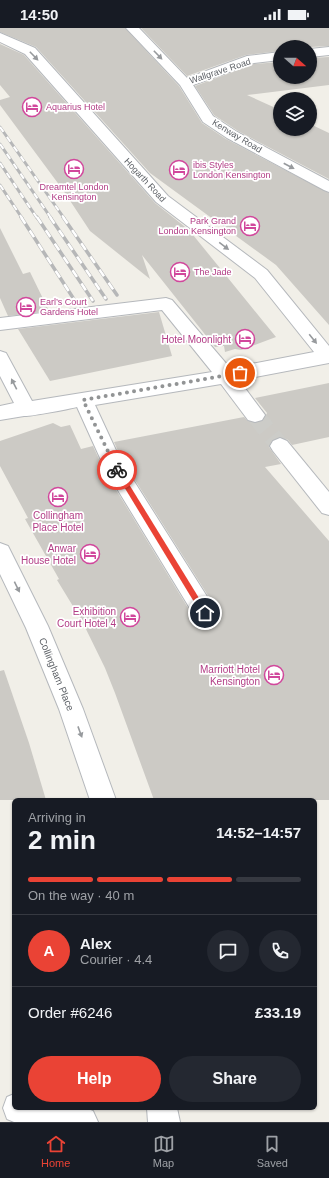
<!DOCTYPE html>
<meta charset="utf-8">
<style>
:root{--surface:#171b24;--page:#242831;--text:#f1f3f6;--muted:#9ea1a6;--line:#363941;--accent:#ea4335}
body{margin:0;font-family:Arial,sans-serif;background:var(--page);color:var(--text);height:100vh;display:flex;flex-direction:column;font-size:15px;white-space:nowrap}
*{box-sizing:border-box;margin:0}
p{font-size:13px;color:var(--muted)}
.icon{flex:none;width:22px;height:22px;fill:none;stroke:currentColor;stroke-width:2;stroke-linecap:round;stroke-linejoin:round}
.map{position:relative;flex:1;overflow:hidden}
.drawer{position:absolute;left:12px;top:770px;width:305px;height:312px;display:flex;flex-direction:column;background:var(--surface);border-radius:6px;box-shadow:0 1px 3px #0004}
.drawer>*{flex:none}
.needle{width:26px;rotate:111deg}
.fabs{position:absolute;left:273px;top:12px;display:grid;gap:8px}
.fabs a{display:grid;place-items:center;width:44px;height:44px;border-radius:50%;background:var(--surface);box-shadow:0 1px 3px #0004;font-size:20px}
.pin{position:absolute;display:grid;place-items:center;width:34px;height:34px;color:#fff;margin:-17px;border:2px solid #fff;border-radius:50%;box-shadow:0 1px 4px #0007}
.courier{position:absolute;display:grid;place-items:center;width:40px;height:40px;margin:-20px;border:3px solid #ea4335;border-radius:50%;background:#fff;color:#222;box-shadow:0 1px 5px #0007}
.head em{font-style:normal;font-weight:700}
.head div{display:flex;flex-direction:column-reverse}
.head{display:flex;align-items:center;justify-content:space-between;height:68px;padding:0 16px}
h1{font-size:26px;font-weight:700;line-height:30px}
.bar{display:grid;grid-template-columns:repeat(4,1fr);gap:6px 4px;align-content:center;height:48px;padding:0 16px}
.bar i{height:5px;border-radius:3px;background:var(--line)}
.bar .selected{background:var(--accent)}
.bar p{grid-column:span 4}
.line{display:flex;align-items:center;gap:10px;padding:0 16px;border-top:1px solid var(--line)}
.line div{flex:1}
.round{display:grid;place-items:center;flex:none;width:42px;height:42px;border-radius:21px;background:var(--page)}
.cta{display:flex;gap:8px;margin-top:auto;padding:8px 16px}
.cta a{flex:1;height:46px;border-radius:24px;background:var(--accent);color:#fff;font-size:16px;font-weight:700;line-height:46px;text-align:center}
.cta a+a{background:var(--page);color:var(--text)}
.status{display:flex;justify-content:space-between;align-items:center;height:28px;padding:0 20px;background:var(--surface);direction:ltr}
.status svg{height:11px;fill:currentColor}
.tab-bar{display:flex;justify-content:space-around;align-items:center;height:56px;border-top:1px solid var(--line);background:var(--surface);font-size:11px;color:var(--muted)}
.tab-bar a{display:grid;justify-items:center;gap:2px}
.tab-bar .selected{color:var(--accent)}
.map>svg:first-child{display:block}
.building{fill:#cccac5}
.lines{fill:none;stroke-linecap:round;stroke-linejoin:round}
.minor-tunnel{stroke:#ccccc8;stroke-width:18;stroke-dasharray:18 9;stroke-linecap:butt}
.minor-casing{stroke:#b5b8bc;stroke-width:2}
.minor{fill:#fff;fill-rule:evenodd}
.rail-far1-casing{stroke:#b6b7b8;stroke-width:3}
.rail-casing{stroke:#b6b7b8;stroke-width:3.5}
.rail-far1{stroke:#fff;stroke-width:2;stroke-dasharray:6;stroke-linecap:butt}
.rail{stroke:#fff;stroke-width:2.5;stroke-dasharray:8;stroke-linecap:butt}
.oneway{fill:#979a9d}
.route{fill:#ea4335}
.done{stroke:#929495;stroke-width:4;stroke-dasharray:0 7.2}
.labels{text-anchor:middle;stroke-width:3.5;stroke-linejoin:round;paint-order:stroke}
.far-street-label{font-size:9px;fill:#5f6368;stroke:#fff}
.far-hotel-label{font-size:9px;fill:#b23c85;stroke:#fff;text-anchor:start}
.hotel-label{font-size:10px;fill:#b23c85;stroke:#fff;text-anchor:end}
.street-label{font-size:10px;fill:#5f6368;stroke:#fff}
</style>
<div class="status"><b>14:50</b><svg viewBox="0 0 49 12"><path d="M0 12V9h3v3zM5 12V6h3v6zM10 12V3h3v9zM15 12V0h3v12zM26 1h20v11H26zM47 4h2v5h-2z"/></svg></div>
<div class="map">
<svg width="329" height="1094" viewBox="0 0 329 1094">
<rect width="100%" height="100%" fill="#f1efe8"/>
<g class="building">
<polygon points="0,0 125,0 179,58 202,95 226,111 329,165 329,297 276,237 150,145 36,19 0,4"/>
<polygon points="141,0 329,0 329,18 310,19 280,19 280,23 246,27 187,48"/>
<polygon points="0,16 24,27 155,175 189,202 276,309 241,322 235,321 225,324 224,318 215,319 142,227 150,251 90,203 63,162 0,77 0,72 10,69 0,57"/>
<polygon points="329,29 329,57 247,67 280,82 280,101 310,101 310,96 329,105 329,151 238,103 214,87 195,58 254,36 280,34 280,49 310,49 310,30"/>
<polygon points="0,200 23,246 30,244 49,283 8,288 0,270"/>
<polygon points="159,284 172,328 50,353 18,301"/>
<polygon points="329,355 329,409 292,417 288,412 281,409 272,412 269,419 281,436 265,439 329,513 329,772 154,772 115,665 105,640 82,593 57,552 59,551 25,491 28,490 0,438 0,413 53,395 61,399 70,397 81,421 93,418 104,442 196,593 206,596 214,593 217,586 214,577 121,430 114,414 244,389 248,393 255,395 263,393 267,385 255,370"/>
<polygon points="4,642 29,715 46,772 0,772 0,643"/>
</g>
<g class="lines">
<polyline class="minor-tunnel" points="255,387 280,418"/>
<g class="minor-casing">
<g id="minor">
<polygon points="126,0 139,0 187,50 247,28 280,24 280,32 254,35 193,57 213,88 237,104 329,153 329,164 324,162 227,110 203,94 180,57"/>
<path d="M 0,5 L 35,20 L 168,168 L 267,242 L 329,318 L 329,335 L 239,352 L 265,387 L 262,392 L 255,394 L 248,392 L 221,356 L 95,377 L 120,431 L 213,578 L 216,585 L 213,592 L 205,595 L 197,592 L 105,441 L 77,379 C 69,381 28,389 24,388 L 0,392 L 0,378 L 14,375 L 0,348 L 0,323 L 6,325 L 32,373 L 212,344 L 162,282 L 0,302 L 0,290 L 166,270 L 172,272 L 230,340 L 314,324 L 255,250 L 156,174 L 25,26 L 0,14 Z"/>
<polygon points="329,19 329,27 310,29 310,21"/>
<polygon points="280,410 287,413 329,464 329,487 322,485 273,423 270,418 273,413"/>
<polygon points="0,515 8,518 48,598 83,681 116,772 90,772 59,681 26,600 0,546"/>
<polygon points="14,1066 14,1080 86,1080 93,1083 98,1094 14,1094 7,1091 3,1080 7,1069"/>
<polygon points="147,1080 177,1080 180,1094 148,1094"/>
</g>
</g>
<use href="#minor" class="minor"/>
<g class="rail-far1-casing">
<g id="rail-far1">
<polyline points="0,99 64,190"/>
<polyline points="0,116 51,190"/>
<polyline points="0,135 37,190"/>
<polyline points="0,157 22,190"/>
</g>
</g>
<g class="rail-casing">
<g id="rail">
<polyline points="21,189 77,276"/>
<polyline points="37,189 93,273"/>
<polyline points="50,189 106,271"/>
<polyline points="63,189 117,267"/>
</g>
</g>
<use href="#rail-far1" class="rail-far1"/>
<use href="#rail" class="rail"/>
</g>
<defs><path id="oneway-solid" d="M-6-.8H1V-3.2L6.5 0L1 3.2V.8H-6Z"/></defs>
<g class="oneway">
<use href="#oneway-solid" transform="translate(158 27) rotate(46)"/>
<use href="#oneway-solid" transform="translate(34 28) rotate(46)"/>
<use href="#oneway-solid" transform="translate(289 138) rotate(28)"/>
<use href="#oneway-solid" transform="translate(224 218) rotate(37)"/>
<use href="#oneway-solid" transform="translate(313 311) rotate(51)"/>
<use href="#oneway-solid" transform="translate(14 356) rotate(-117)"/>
<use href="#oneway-solid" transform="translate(17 559) rotate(64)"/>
<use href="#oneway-solid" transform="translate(80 704) rotate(70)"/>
</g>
<polygon class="route" points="115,440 119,440 207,583 207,587 202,587 115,444"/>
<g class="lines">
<polyline class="done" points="117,442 83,372 240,345"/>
</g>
<defs>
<g id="hotel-ring" transform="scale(1)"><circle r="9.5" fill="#fff" stroke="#d1479c" stroke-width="1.5"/><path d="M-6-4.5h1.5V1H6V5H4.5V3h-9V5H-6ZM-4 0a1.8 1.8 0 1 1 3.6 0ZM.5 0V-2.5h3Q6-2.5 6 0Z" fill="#d1479c"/></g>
</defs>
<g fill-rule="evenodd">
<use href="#hotel-ring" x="32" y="79"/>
<use href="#hotel-ring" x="74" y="141"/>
<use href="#hotel-ring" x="179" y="142"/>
<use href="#hotel-ring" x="250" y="198"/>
<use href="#hotel-ring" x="180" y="244"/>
<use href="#hotel-ring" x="26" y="279"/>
<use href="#hotel-ring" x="245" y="311"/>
<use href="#hotel-ring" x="58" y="469"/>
<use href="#hotel-ring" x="90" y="526"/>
<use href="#hotel-ring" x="130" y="589"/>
<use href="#hotel-ring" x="274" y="647"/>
</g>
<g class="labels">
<g class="far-street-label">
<text transform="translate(220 43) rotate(-18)" y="3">Wallgrave Road</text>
<text transform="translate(237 108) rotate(31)" y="3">Kenway Road</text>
<text transform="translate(145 152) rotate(47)" y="3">Hogarth Road</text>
</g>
<g class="far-hotel-label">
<text x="46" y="82">Aquarius Hotel</text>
<text x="193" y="140">ibis Styles<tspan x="193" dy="10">London Kensington</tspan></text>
<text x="74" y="162" text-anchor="middle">Dreamtel London<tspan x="74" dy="10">Kensington</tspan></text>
<text x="236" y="196" text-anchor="end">Park Grand<tspan x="236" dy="10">London Kensington</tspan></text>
<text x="194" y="247">The Jade</text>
<text x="40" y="277">Earl’s Court<tspan x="40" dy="10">Gardens Hotel</tspan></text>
</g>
<g class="hotel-label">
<text x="231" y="315">Hotel Moonlight</text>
<text x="58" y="491" text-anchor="middle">Collingham<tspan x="58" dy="12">Place Hotel</tspan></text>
<text x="76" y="524">Anwar<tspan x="76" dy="12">House Hotel</tspan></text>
<text x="116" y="587">Exhibition<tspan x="116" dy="12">Court Hotel 4</tspan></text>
<text x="260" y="645">Marriott Hotel<tspan x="260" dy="12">Kensington</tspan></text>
</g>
<g class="street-label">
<text transform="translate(57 646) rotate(68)" y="4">Collingham Place</text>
</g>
</g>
</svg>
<div class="fabs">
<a><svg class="needle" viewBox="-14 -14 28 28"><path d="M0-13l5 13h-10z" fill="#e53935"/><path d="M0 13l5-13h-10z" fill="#9ea1a6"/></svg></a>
<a><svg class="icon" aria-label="layers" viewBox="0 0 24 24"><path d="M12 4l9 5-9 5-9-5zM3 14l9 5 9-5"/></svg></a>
</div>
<div class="pin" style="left:240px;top:345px;background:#ea580c"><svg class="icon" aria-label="bag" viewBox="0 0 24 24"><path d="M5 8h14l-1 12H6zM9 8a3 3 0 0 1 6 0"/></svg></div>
<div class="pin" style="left:205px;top:585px;background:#1f2937"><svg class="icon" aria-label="home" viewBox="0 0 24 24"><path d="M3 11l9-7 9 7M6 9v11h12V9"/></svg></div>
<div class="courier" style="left:117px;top:442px"><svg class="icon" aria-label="bike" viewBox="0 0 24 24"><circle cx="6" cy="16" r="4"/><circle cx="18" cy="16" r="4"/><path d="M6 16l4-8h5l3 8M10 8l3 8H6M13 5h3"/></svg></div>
<section class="drawer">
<div class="head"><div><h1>2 min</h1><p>Arriving in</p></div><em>14:52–14:57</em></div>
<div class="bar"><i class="selected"></i><i class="selected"></i><i class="selected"></i><i></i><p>On the way · 40 m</p></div>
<div class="line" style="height:72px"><b class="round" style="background:var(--accent);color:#fff">A</b><div><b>Alex</b><p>Courier · 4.4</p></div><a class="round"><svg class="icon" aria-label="chat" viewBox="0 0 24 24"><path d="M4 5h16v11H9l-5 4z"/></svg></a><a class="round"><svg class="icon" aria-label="phone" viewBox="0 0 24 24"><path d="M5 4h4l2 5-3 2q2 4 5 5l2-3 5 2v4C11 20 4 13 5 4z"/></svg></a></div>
<div class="line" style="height:52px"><div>Order #6246</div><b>£33.19</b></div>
<div class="cta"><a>Help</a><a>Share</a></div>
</section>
</div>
<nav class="tab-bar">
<a class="selected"><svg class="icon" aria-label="home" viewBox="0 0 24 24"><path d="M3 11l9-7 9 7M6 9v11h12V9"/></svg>Home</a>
<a><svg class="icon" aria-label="map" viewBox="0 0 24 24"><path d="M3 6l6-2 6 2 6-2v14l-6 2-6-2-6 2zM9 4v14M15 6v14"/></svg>Map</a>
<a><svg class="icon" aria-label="saved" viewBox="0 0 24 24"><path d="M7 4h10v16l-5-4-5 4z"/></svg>Saved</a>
</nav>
